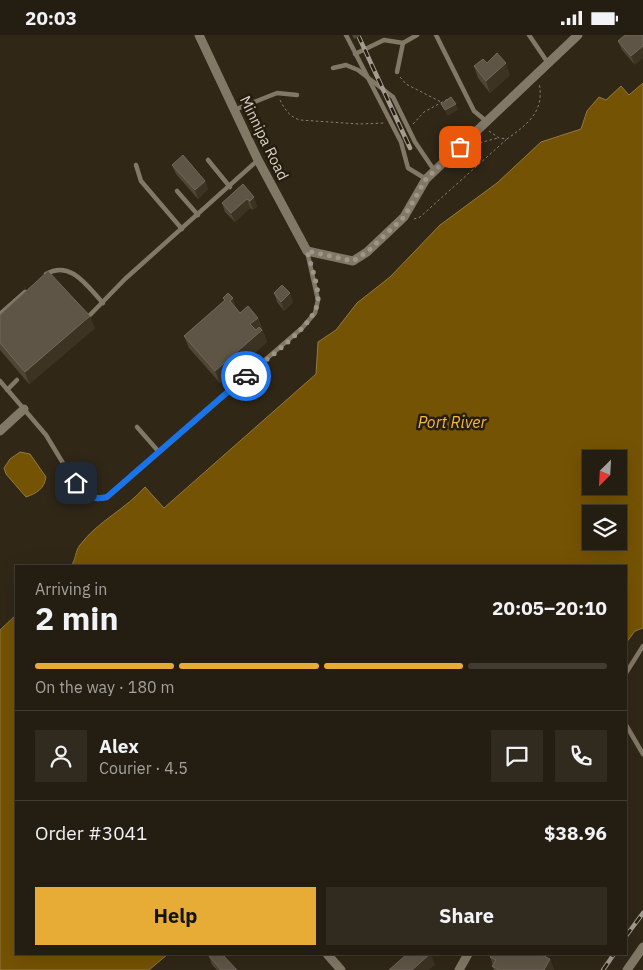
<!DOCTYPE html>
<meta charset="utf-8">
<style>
:root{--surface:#241d11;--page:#302a1f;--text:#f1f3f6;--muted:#a3a29f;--line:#413b31;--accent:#e6ac36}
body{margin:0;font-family:"IBM Plex Sans",sans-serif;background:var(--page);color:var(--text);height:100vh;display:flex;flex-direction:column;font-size:19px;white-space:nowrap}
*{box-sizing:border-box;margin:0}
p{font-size:16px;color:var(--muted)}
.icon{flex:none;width:28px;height:28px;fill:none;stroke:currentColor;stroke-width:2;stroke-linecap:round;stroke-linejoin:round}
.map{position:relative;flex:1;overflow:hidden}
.sheet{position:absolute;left:15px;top:530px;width:612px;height:390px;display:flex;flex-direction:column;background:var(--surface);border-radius:0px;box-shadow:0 5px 20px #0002,0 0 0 1px var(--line)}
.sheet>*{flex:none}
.needle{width:32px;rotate:204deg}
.buttons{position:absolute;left:582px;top:415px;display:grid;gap:10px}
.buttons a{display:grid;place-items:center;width:45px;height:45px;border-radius:0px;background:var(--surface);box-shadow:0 5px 20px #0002,0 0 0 1px var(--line);font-size:25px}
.pin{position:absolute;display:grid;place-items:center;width:42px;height:42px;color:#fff;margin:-21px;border-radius:10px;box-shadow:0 2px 8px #0006}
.courier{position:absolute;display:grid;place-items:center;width:50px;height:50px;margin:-25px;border:4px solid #1a73e8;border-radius:50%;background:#fff;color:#222;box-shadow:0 1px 6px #0007}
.headline em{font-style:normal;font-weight:700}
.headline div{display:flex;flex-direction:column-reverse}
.headline{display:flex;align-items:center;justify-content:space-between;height:85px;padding:0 20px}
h1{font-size:32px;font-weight:700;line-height:38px}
.bar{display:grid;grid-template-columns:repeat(4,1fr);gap:8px 5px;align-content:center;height:60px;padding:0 20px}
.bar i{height:6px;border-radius:4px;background:var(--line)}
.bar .active{background:var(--accent)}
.bar p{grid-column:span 4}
.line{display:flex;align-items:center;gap:12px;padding:0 20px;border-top:1px solid var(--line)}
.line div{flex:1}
.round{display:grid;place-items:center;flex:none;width:52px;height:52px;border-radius:0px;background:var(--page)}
.button{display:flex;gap:10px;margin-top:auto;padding:10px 20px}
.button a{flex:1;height:58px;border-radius:0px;background:var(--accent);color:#111;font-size:20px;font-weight:700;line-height:58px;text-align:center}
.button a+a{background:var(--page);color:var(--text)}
.status{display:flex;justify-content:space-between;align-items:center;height:35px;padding:0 25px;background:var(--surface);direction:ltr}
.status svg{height:14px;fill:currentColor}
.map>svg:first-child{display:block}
.water{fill:#755304;stroke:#92793f;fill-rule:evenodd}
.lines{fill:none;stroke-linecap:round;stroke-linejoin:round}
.path{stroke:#878073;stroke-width:1;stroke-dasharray:2.5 2.5;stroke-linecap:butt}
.service{stroke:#827866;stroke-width:4.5}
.minor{stroke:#827866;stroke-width:9}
.rail-casing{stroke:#a39c90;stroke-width:4.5}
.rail{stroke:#261d0e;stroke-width:2.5;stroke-dasharray:8;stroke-linecap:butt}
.wall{fill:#4f4636}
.shaded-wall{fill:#3d3323}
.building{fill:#5e5546;stroke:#71685a}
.done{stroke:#9d968a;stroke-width:5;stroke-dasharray:0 9}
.route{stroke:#1a73e8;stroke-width:6}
.labels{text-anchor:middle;stroke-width:5;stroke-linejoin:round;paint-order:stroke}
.street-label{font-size:15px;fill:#d7d2c8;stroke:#261d0e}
.water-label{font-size:16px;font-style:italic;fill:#f5b93f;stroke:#261d0e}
</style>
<div class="status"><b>20:03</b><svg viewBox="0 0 49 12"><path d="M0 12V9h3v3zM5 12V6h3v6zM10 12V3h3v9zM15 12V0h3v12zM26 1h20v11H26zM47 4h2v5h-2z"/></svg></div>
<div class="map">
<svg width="643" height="935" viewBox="0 0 643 935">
<rect width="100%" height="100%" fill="#302717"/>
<g class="water">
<path d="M 643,48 L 643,593 L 635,596 L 626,608 L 626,531 L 71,531 C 76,525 75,516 80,510 C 98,486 126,474 145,452 L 164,473 L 316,339 L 318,307 L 336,295 L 357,268 L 390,242 L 440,190 L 497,148 L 541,107 L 581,94 L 587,76 L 599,62 L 606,65 L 621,51 L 629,60 ZM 591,424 L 619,424 L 619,451 L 591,451 ZM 591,479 L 619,479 L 619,506 L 591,506 Z"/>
<path d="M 20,417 L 30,419 L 46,442 C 44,454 37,458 26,462 L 6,439 L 4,433 L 10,424 Z"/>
<polygon points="16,580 16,919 168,919 149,935 0,935 0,595"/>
</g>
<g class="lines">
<g class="path">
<polyline points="400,42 406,49 441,67"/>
<path d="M 280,65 C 285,75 290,82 300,85 L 359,89 L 384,88"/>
<polyline points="413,89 424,77 448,64"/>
<path d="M 489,96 L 499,103 L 507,104 C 528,89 545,76 539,48"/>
<polyline points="475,109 498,103"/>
<polyline points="414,184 420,182 507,104"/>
</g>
<g class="service">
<polyline points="346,0 401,107 408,133 426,144"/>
<polyline points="436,0 474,76 486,86"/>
<polyline points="529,0 548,28"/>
<polyline points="355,19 384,5 403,8 417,0"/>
<polyline points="333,33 346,30 358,35 393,62 415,107 434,135"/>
<polyline points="397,37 403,8"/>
<polyline points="234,75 277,58 297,60"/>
<polyline points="208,125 230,152"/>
<polyline points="136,130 141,146 182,194"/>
<polyline points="177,156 198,180"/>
<path d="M 46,239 C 71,225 87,251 103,268"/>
<polyline points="0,279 25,257"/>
<polyline points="89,281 125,244 258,125"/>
<polyline points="0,346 46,400 75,448 88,462 98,464 107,462 302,293 315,278 318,265 307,216"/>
<polyline points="7,355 17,345"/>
<polyline points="137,392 159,417"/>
<polyline points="626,638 643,611"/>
<polyline points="626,690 643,719"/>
</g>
<g class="minor">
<polyline points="199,0 258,125 307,216 353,226 367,217 404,182 426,144 578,0"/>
<polyline points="0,396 24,374"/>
<polyline points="327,919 341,935"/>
<polyline points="459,935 468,919"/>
<polyline points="627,935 643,912"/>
</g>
<g class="rail-casing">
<g id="rail">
<polyline points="358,0 410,113"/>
<polyline points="626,901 643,878"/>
<polyline points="603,935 614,919"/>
</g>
</g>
<use href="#rail" class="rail"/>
</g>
<g class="wall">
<polygon points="352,0 362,0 354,4"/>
<polygon points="625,0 635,30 622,15 618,6"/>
<polygon points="487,28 510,40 490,58 478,43 474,31"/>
<polygon points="172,130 205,146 208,154 198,164 176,139"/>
<polygon points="243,149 257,171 253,175 250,173 235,187 225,177 222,168"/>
<polygon points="274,258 293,267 284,276 277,267"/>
<polygon points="223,263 237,274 240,278 258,283 267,307 220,348 189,313 184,301 224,266"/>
<polygon points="0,280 95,293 29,349 0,315"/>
<polygon points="209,921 237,935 217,935 212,930"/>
<polygon points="490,922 550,924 554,935 494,935 492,931 493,930"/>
</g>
<g class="shaded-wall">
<polygon points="643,11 643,23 635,30 631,21"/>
<polygon points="506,28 510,40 490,58 486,46"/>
<polygon points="456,69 458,75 447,81 445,75"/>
<polygon points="205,146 208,154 198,164 195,155"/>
<polygon points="254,162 257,171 253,175 250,166"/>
<polygon points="247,164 250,173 235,187 231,178"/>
<polygon points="290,258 293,267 284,276 281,267"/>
<polygon points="233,263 237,275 230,266"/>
<polygon points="90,281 95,293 29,349 25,337"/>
<polygon points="258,283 262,295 255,301 250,289"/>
<polygon points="262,295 267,307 220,348 215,336"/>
<polygon points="430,919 431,919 435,930 429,935 412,935"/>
<polygon points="550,924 554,935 544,935"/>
</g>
<g class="building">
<polygon points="625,0 643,0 643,11 631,21 618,6"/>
<polygon points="497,18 506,28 486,46 474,31 483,24 487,28"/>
<polygon points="451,62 456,69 445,75 441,69"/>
<polygon points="183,120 205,146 195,155 172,130"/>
<polygon points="243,149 254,162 250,166 247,164 231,178 222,168"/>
<polygon points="48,236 90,281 25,337 0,308 0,280"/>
<polygon points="282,250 290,258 281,267 274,258"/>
<polygon points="228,258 233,263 230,266 240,278 248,271 258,283 250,289 256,295 259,292 262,295 215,336 184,301 225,265 223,263"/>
<polygon points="212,919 222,919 237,935 221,935 209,921"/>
<polygon points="407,919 430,919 412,935 389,935"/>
<polygon points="492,919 540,919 550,924 544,935 499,935 492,931 496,925 490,922"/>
</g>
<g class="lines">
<path class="done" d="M 246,341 C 265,325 315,291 318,266 C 319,251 311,231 307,216 L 353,226 L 367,217 L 404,182 L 426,144 L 460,112"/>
<path class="route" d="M 76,448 C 86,459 91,466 107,462 L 246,341"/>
</g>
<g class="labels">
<g class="street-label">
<text transform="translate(264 103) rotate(64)" y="5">Minnipa Road</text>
</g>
<g class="water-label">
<text x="452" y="393">Port River</text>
</g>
</g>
</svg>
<div class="buttons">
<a><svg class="needle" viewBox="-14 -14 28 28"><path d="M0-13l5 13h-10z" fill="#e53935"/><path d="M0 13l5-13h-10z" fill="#a3a29f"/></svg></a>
<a><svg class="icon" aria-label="layers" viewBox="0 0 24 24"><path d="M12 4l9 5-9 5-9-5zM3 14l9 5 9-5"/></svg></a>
</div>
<div class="pin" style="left:460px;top:112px;background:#ea580c"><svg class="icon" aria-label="bag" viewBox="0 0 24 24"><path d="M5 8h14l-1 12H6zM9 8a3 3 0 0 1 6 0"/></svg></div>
<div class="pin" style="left:76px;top:448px;background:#1f2937"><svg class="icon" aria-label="home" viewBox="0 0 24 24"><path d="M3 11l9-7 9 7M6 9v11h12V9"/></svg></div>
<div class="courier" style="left:246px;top:341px"><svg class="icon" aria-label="car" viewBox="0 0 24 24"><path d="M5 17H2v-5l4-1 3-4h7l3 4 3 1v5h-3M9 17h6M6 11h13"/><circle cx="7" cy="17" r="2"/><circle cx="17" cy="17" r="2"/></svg></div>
<section class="sheet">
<div class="headline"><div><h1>2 min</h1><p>Arriving in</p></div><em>20:05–20:10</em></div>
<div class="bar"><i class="active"></i><i class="active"></i><i class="active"></i><i></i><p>On the way · 180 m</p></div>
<div class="line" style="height:90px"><a class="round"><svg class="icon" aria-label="person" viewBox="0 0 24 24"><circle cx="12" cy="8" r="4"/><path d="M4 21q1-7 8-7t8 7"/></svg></a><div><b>Alex</b><p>Courier · 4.5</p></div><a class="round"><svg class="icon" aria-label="chat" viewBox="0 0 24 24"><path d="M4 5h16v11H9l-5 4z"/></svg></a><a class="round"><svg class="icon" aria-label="phone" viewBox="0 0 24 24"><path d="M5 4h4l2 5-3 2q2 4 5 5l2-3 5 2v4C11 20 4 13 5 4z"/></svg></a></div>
<div class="line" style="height:65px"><div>Order #3041</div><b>$38.96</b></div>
<div class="button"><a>Help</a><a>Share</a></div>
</section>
</div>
